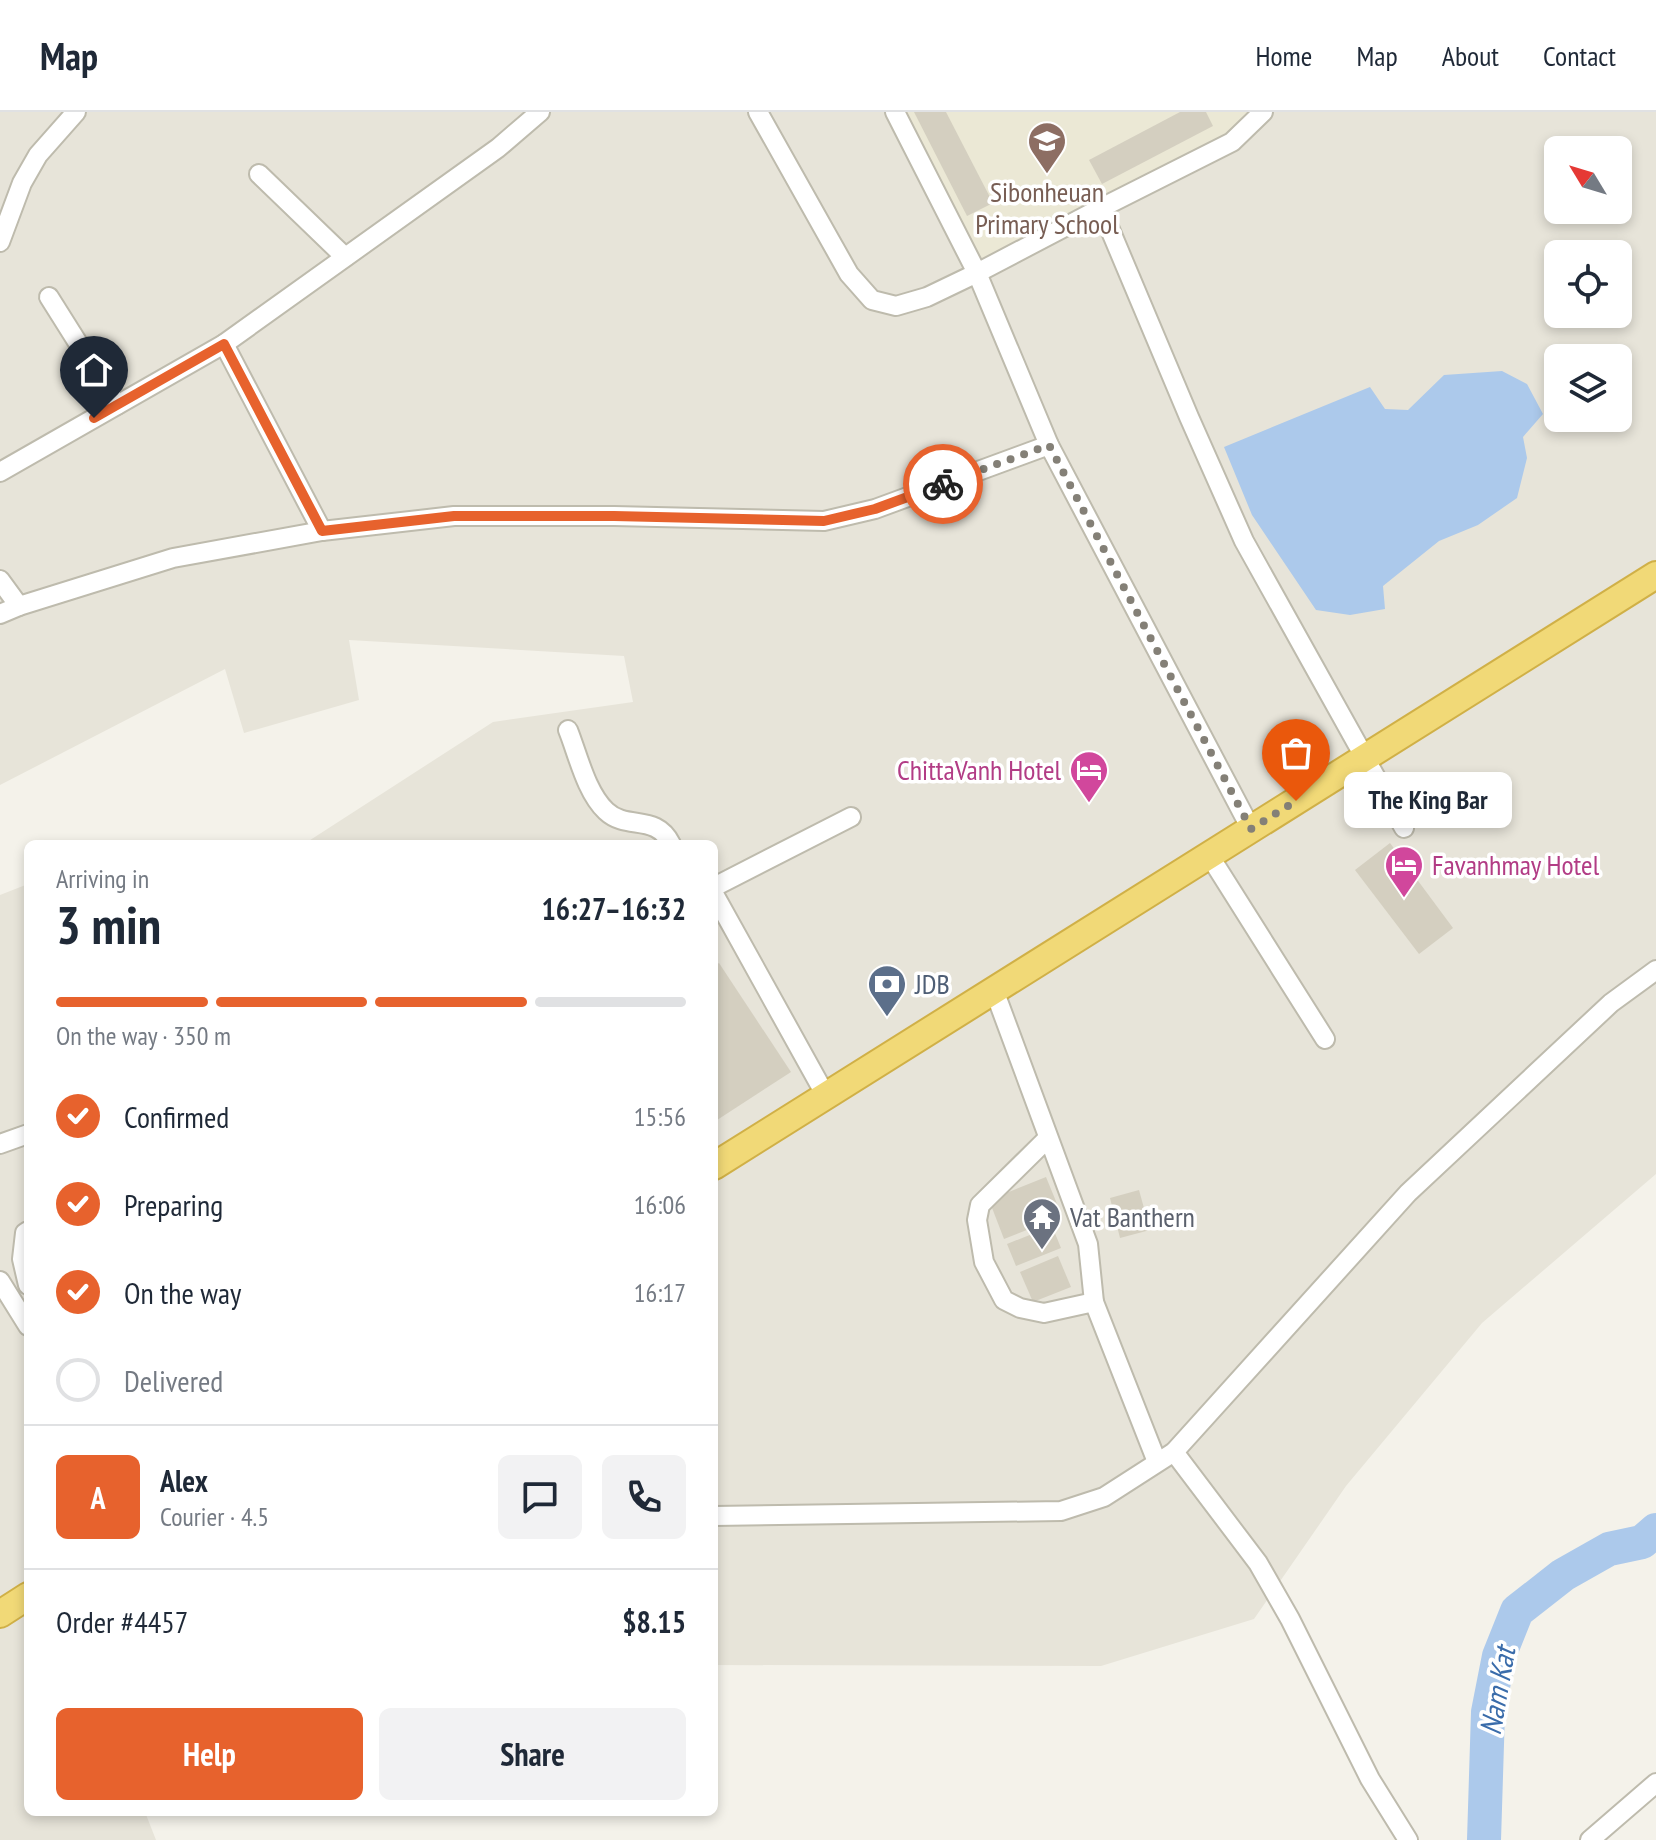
<!DOCTYPE html>
<meta charset="utf-8">
<style>
:root{--surface:#fff;--page:#f2f2f3;--text:#1f2937;--muted:#747a83;--line:#e0e1e3;--accent:#e7622d}
body{margin:0;font-family:"PT Sans Narrow",sans-serif;background:var(--page);color:var(--text);height:100vh;display:flex;flex-direction:column;font-size:30px;white-space:nowrap}
*{box-sizing:border-box;margin:0}
p{font-size:26px;color:var(--muted)}
.icon{flex:none;width:44px;height:44px;fill:none;stroke:currentColor;stroke-width:2;stroke-linecap:round;stroke-linejoin:round}
.map{position:relative;flex:1;overflow:hidden}
.sheet{position:absolute;left:24px;top:728px;width:694px;height:976px;display:flex;flex-direction:column;background:var(--surface);border-radius:12px;box-shadow:0 4px 12px #0003}
.sheet>*{flex:none}
.needle{width:52px;rotate:308deg}
.buttons{position:absolute;left:1544px;top:24px;display:grid;gap:16px}
.buttons a{display:grid;place-items:center;width:88px;height:88px;border-radius:12px;background:var(--surface);box-shadow:0 4px 12px #0003;font-size:40px}
.pin{position:absolute;display:grid;place-items:center;width:68px;height:68px;color:#fff;margin:-82px -34px;border-radius:50% 50% 50% 0;rotate:-45deg;box-shadow:0 0 8px #0007}
.pin .icon{rotate:45deg}
.courier{position:absolute;display:grid;place-items:center;width:80px;height:80px;margin:-40px;border:6px solid #e7622d;border-radius:50%;background:#fff;color:#222;box-shadow:0 2px 10px #0007}
.bubble{position:absolute;height:56px;border-radius:12px;background:var(--surface);box-shadow:0 4px 12px #0003;font-size:26px;font-weight:700;line-height:56px;text-align:center}
.summary em{font-style:normal;font-weight:700}
.summary div{display:flex;flex-direction:column-reverse}
.summary{display:flex;align-items:center;justify-content:space-between;height:136px;padding:0 32px}
h1{font-size:52px;font-weight:700;line-height:60px}
.bar{display:grid;grid-template-columns:repeat(4,1fr);gap:12px 8px;align-content:center;height:96px;padding:0 32px}
.bar i{height:10px;border-radius:6px;background:var(--line)}
.bar .selected{background:var(--accent)}
.bar p{grid-column:span 4}
.line{display:flex;align-items:center;gap:20px;padding:0 32px;border-top:2px solid var(--line)}
.line div{flex:1}
.round{display:grid;place-items:center;flex:none;width:84px;height:84px;border-radius:12px;background:var(--page)}
ol{padding:0 32px;list-style:none}
li{display:flex;align-items:center;gap:24px;height:88px}
li p{margin-inline-start:auto}
li .icon{padding:8px;border-radius:50%;background:var(--accent);color:#fff;stroke-width:4}
li:last-child{color:var(--muted)}
li i{width:44px;height:44px;border:4px solid var(--line);border-radius:50%}
.primary-button{display:flex;gap:16px;margin-top:auto;padding:16px 32px}
.primary-button a{flex:1;height:92px;border-radius:12px;background:var(--accent);color:#fff;font-size:32px;font-weight:700;line-height:92px;text-align:center}
.primary-button a+a{background:var(--page);color:var(--text)}
header{display:flex;align-items:center;gap:48px;box-sizing:border-box;height:112px;padding:0 40px;background:var(--surface);border-bottom:2px solid var(--line)}
header strong{font-size:38px}
nav{display:flex;gap:44px;margin-inline-start:auto;font-size:28px}
.map>svg:first-child{display:block}
.residential{fill:#e7e4d9;fill-rule:evenodd}
.education{fill:#ebe8d5}
.water{fill:#acc9eb}
.lines{fill:none;stroke-linecap:round;stroke-linejoin:round}
.river{stroke:#acc9eb;stroke-width:34}
.building{fill:#d4cfc0}
.minor-casing{stroke:#bebbad;stroke-width:22}
.highway-casing{stroke:#d0b047;stroke-width:30}
.minor{stroke:#fff;stroke-width:18}
.highway{stroke:#f1d977;stroke-width:26}
.done{stroke:#848077;stroke-width:8;stroke-dasharray:0 14.4}
.route{stroke:#e7622d;stroke-width:10}
.labels{text-anchor:middle;stroke-width:7;stroke-linejoin:round;paint-order:stroke}
.education-label{font-size:28px;fill:#785e54;stroke:#fff}
.hotel-label{font-size:28px;fill:#b23c85;stroke:#fff;text-anchor:end}
.service-label{font-size:28px;fill:#4e5e75;stroke:#fff;text-anchor:start}
.worship-label{font-size:28px;fill:#5b616d;stroke:#fff;text-anchor:start}
.water-label{font-size:30px;font-style:italic;fill:#3a6caa;stroke:#fff}
</style>
<header>
<strong>Map</strong>
<nav><a>Home</a><a>Map</a><a>About</a><a>Contact</a></nav>
</header>
<div class="map">
<svg width="1656" height="1728" viewBox="0 0 1656 1728">
<rect width="100%" height="100%" fill="#f4f2ea"/>
<g class="residential">
<path d="M 0,0 L 1656,0 L 1656,1062 L 1482,1211 L 1346,1374 L 1254,1507 L 1101,1554 L 714,1553 L 714,732 L 304,732 L 493,610 L 633,590 L 624,544 L 349,528 L 359,588 L 244,621 L 225,557 L 0,673 ZM 1558,38 L 1618,38 L 1618,98 L 1558,98 ZM 1558,142 L 1618,142 L 1618,202 L 1558,202 ZM 1558,246 L 1618,246 L 1618,306 L 1558,306 Z"/>
<polygon points="28,772 28,1700 145,1700 156,1728 0,1728 0,783"/>
</g>
<polygon class="education" points="895,0 1263,0 1250,15 977,161"/>
<polygon class="water" points="1502,259 1527,272 1543,302 1523,325 1527,346 1517,386 1478,413 1439,429 1383,474 1385,497 1350,503 1316,498 1252,403 1224,335 1370,275 1385,297 1408,298 1444,263"/>
<g class="lines">
<polyline class="river" points="1484,1728 1488,1600 1499,1544 1517,1499 1563,1463 1609,1437 1642,1430 1656,1418"/>
</g>
<g class="building">
<polygon points="914,0 946,0 993,91 967,104"/>
<polygon points="1180,0 1206,0 1213,14 1102,72 1089,48"/>
<polygon points="1390,731 1453,816 1419,842 1355,758"/>
<polygon points="719,851 791,960 714,1010 714,854"/>
<polygon points="1046,1065 1062,1104 1004,1127 989,1088"/>
<polygon points="1139,1078 1150,1118 1120,1126 1110,1086"/>
<polygon points="1052,1114 1061,1136 1016,1154 1007,1132"/>
<polygon points="1058,1144 1071,1175 1033,1190 1020,1160"/>
</g>
<g class="lines">
<g class="minor-casing">
<g id="minor">
<polyline points="758,0 849,162 872,188 896,194 927,185 977,161 1049,333 1251,717"/>
<polyline points="895,0 977,161 1101,96 1189,305 1244,429 1404,716"/>
<polyline points="259,62 345,145"/>
<polyline points="1101,96 1232,30 1263,0"/>
<polyline points="0,130 22,71 38,43 76,0"/>
<polyline points="49,185 117,293"/>
<polyline points="224,232 322,419"/>
<polyline points="0,360 224,232 498,36 540,0"/>
<polyline points="0,468 19,494 173,446 322,419 454,404 614,404 824,409 875,397 1049,333"/>
<polyline points="0,502 19,494"/>
<path d="M 568,618 C 578,643 586,680 606,699 C 627,719 656,701 671,732"/>
<polyline points="1209,743 1325,927"/>
<polyline points="714,775 851,705"/>
<polyline points="714,782 826,984"/>
<polyline points="994,878 1088,1132 1094,1190 1157,1350"/>
<polyline points="1048,1026 980,1093 977,1108 984,1150 1004,1188 1020,1196 1044,1201 1094,1190"/>
<polyline points="0,1032 28,1022"/>
<polyline points="28,1119 25,1121 22,1147 28,1173"/>
<polyline points="0,1169 28,1214"/>
<polyline points="1174,1340 1258,1451 1290,1507 1370,1667 1408,1728"/>
<polyline points="714,1404 1061,1399 1104,1385 1174,1340 1408,1081 1611,891 1656,858"/>
<polyline points="1590,1728 1656,1671"/>
</g>
</g>
<g class="highway-casing">
<g id="highway">
<polyline points="714,1054 1656,463"/>
<polyline points="0,1502 28,1484"/>
</g>
</g>
<use href="#minor" class="minor"/>
<use href="#highway" class="highway"/>
</g>
<g class="lines">
<polyline class="done" points="943,372 1049,333 1251,717 1296,689"/>
<polyline class="route" points="94,306 224,232 322,419 454,404 614,404 824,409 875,397 943,372"/>
</g>
<defs>
<g id="school-pin" transform="scale(2)"><path d="M0 17L-7.5 6A9.5 9.5 0 1 1 7.5 6Z" fill="#8d6e63" stroke="#fff"/><path d="M0-5L7-2L0 1L-7-2ZM-4 1L0 2.5L4 1V4Q0 6-4 4Z" fill="#fff"/></g>
<g id="hotel-pin" transform="scale(2)"><path d="M0 17L-7.5 6A9.5 9.5 0 1 1 7.5 6Z" fill="#d1479c" stroke="#fff"/><path d="M-6-4.5h1.5V1H6V5H4.5V3h-9V5H-6ZM-4 0a1.8 1.8 0 1 1 3.6 0ZM.5 0V-2.5h3Q6-2.5 6 0Z" fill="#fff"/></g>
<g id="bank-pin" transform="scale(2)"><path d="M0 17L-7.5 6A9.5 9.5 0 1 1 7.5 6Z" fill="#5c6f8a" stroke="#fff"/><path d="M-6-4H6V4H-6ZM0-2.3a2.3 2.3 0 1 0 0 4.6a2.3 2.3 0 1 0 0-4.6Z" fill="#fff"/></g>
<g id="temple-pin" transform="scale(2)"><path d="M0 17L-7.5 6A9.5 9.5 0 1 1 7.5 6Z" fill="#6b7280" stroke="#fff"/><path d="M0-6L5-2H3V0L6.5 2.5H4V6H1.5V3h-3V6H-4V2.5H-6.5L-3 0V-2H-5Z" fill="#fff"/></g>
</defs>
<g fill-rule="evenodd">
<use href="#school-pin" x="1047" y="29"/>
<use href="#hotel-pin" x="1089" y="658"/>
<use href="#hotel-pin" x="1404" y="753"/>
<use href="#bank-pin" x="887" y="872"/>
<use href="#temple-pin" x="1042" y="1105"/>
</g>
<g class="labels">
<g class="education-label">
<text x="1047" y="90">Sibonheuan<tspan x="1047" dy="32">Primary School</tspan></text>
</g>
<g class="hotel-label">
<text x="1061" y="668">ChittaVanh Hotel</text>
<text x="1432" y="763" text-anchor="start">Favanhmay Hotel</text>
</g>
<g class="service-label">
<text x="915" y="882">JDB</text>
</g>
<g class="worship-label">
<text x="1070" y="1115">Vat Banthern</text>
</g>
<g class="water-label">
<text transform="translate(1498 1579) rotate(-80)" y="10">Nam Kat</text>
</g>
</g>
</svg>
<div class="buttons">
<a><svg class="needle" viewBox="-14 -14 28 28"><path d="M0-13l5 13h-10z" fill="#e53935"/><path d="M0 13l5-13h-10z" fill="#747a83"/></svg></a>
<a><svg class="icon" aria-label="locate" viewBox="0 0 24 24"><circle cx="12" cy="12" r="6"/><path d="M12 2v4M12 18v4M2 12h4M18 12h4"/></svg></a>
<a><svg class="icon" aria-label="layers" viewBox="0 0 24 24"><path d="M12 4l9 5-9 5-9-5zM3 14l9 5 9-5"/></svg></a>
</div>
<div class="pin" style="left:1296px;top:689px;background:#ea580c"><svg class="icon" aria-label="bag" viewBox="0 0 24 24"><path d="M5 8h14l-1 12H6zM9 8a3 3 0 0 1 6 0"/></svg></div>
<div class="pin" style="left:94px;top:306px;background:#1f2937"><svg class="icon" aria-label="home" viewBox="0 0 24 24"><path d="M3 11l9-7 9 7M6 9v11h12V9"/></svg></div>
<div class="courier" style="left:943px;top:372px"><svg class="icon" aria-label="bike" viewBox="0 0 24 24"><circle cx="6" cy="16" r="4"/><circle cx="18" cy="16" r="4"/><path d="M6 16l4-8h5l3 8M10 8l3 8H6M13 5h3"/></svg></div>
<div class="bubble" style="left:1344px;top:660px;width:168px">The King Bar</div>
<section class="sheet">
<div class="summary"><div><h1>3 min</h1><p>Arriving in</p></div><em>16:27–16:32</em></div>
<div class="bar"><i class="selected"></i><i class="selected"></i><i class="selected"></i><i></i><p>On the way · 350 m</p></div>
<ol>
<li><svg class="icon" aria-label="check" viewBox="0 0 24 24"><path d="M5 12l5 5 9-10"/></svg>Confirmed<p>15:56</p></li>
<li><svg class="icon" aria-label="check" viewBox="0 0 24 24"><path d="M5 12l5 5 9-10"/></svg>Preparing<p>16:06</p></li>
<li><svg class="icon" aria-label="check" viewBox="0 0 24 24"><path d="M5 12l5 5 9-10"/></svg>On the way<p>16:17</p></li>
<li><i></i>Delivered</li>
</ol>
<div class="line" style="height:144px"><b class="round" style="background:var(--accent);color:#fff">A</b><div><b>Alex</b><p>Courier · 4.5</p></div><a class="round"><svg class="icon" aria-label="chat" viewBox="0 0 24 24"><path d="M4 5h16v11H9l-5 4z"/></svg></a><a class="round"><svg class="icon" aria-label="phone" viewBox="0 0 24 24"><path d="M5 4h4l2 5-3 2q2 4 5 5l2-3 5 2v4C11 20 4 13 5 4z"/></svg></a></div>
<div class="line" style="height:104px"><div>Order #4457</div><b>$8.15</b></div>
<div class="primary-button"><a>Help</a><a>Share</a></div>
</section>
</div>
